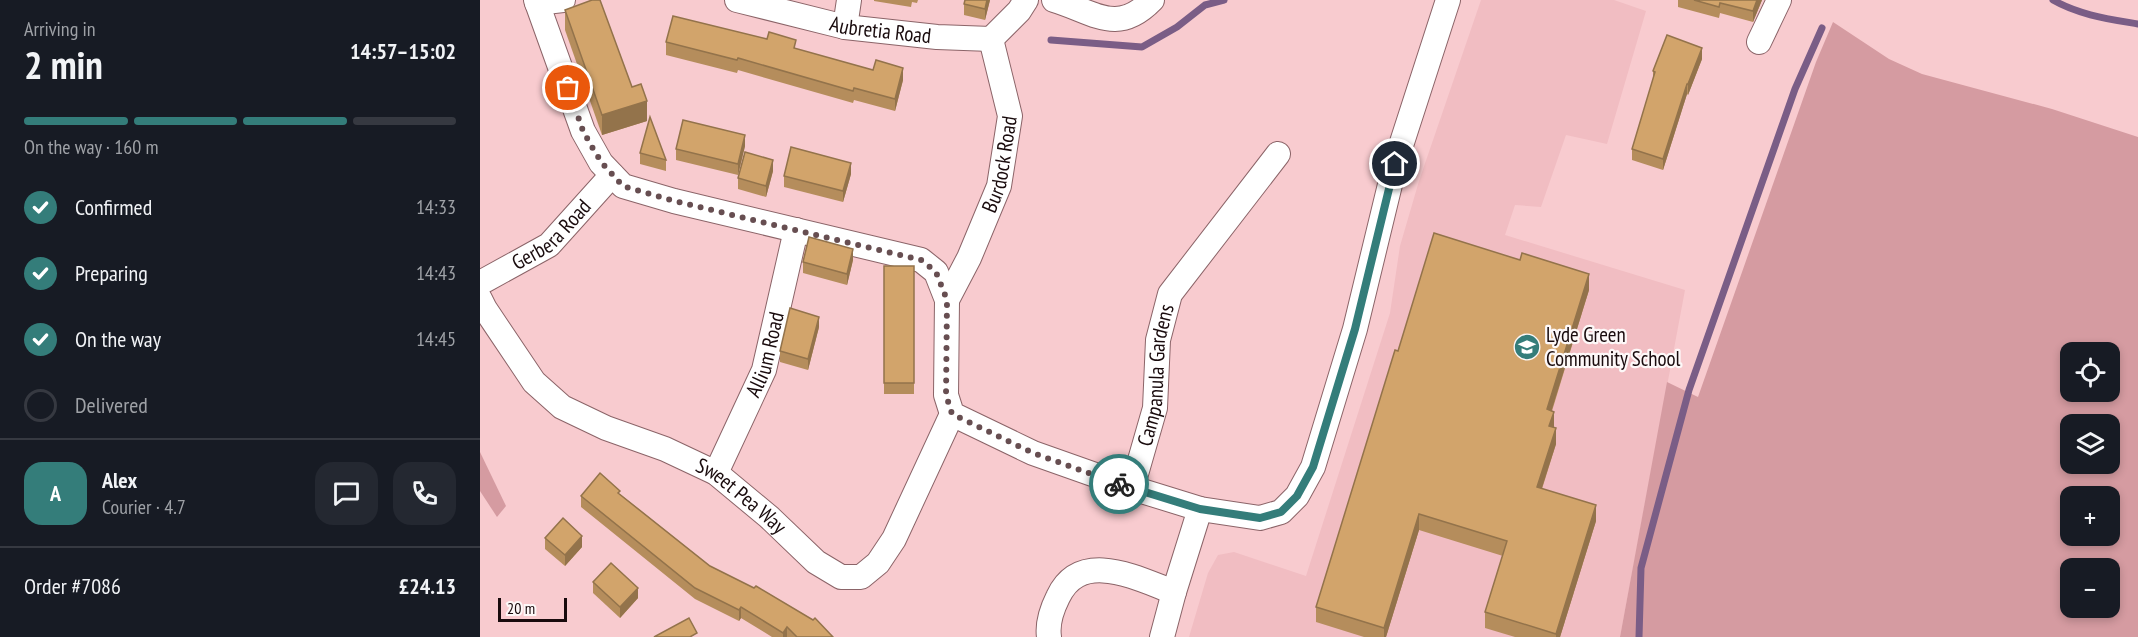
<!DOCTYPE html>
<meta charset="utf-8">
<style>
:root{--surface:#171b24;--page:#242831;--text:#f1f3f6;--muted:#9ea1a6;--line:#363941;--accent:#347d7a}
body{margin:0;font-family:"PT Sans Narrow",sans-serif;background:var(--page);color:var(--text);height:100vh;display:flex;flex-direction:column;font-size:22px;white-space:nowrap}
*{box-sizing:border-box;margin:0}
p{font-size:20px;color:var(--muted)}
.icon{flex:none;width:33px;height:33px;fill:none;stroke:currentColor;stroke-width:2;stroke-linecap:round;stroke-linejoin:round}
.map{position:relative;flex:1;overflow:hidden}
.drawer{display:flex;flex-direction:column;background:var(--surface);width:480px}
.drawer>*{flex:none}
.tools{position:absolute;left:1580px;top:342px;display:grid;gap:12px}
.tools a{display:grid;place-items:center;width:60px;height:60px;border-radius:12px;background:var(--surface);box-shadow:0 3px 9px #0003;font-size:30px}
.scale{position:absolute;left:18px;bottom:15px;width:69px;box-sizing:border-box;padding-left:6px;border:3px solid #190b0d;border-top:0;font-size:16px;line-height:21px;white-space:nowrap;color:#190b0d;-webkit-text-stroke:4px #fdf8f8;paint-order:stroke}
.pin{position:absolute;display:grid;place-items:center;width:51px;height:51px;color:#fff;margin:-26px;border:3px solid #fff;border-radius:50%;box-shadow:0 2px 6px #0007}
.courier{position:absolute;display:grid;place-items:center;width:60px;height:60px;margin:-30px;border:4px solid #347d7a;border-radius:50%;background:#fff;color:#222;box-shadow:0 2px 8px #0007}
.headline em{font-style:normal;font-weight:800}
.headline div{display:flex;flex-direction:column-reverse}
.headline{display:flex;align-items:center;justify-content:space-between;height:102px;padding:0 24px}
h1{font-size:39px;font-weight:800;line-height:45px}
.bar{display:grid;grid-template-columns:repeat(4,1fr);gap:9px 6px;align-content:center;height:72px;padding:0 24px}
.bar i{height:8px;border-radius:4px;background:var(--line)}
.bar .current{background:var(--accent)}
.bar p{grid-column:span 4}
.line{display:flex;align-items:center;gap:15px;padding:0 24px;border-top:2px solid var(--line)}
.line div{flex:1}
.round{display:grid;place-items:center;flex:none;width:63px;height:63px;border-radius:18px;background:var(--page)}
ol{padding:0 24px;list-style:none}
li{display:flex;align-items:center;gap:18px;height:66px}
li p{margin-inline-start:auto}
li .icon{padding:6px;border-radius:50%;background:var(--accent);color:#fff;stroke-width:4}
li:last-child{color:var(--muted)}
li i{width:33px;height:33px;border:3px solid var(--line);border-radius:50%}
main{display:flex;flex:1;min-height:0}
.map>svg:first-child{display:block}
.built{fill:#f1bdc2}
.green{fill:#d59ba1;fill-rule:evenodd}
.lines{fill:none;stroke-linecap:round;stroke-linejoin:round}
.stream{stroke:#7a5d86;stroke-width:7}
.minor-casing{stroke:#8b6468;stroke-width:26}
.minor{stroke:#fff;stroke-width:24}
.wall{fill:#b58d5c}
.shaded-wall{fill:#93734b}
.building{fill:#d2a46b;stroke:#93734b;stroke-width:1.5}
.done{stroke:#674e51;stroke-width:6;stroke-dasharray:0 10.8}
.route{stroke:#347d7a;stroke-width:8}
.labels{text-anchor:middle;stroke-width:4.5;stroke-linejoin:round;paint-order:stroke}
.street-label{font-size:21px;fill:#190b0d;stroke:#fdf8f8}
.poi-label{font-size:21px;fill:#190b0d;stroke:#fdf8f8;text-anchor:start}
</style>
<main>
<section class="drawer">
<div class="headline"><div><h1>2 min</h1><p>Arriving in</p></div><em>14:57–15:02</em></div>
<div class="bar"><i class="current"></i><i class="current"></i><i class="current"></i><i></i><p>On the way · 160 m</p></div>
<ol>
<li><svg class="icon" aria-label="check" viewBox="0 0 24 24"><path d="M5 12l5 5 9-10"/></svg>Confirmed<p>14:33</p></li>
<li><svg class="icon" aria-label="check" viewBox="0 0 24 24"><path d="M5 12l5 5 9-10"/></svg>Preparing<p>14:43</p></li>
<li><svg class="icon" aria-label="check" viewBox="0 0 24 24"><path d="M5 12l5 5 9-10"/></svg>On the way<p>14:45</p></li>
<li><i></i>Delivered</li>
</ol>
<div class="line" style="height:108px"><b class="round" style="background:var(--accent);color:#fff">A</b><div><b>Alex</b><p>Courier · 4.7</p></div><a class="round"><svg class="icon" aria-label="chat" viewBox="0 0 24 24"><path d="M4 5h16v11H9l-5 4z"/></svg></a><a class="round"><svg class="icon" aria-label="phone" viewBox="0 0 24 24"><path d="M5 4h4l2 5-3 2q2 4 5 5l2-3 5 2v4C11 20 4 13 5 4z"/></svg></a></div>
<div class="line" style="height:78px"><div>Order #7086</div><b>£24.13</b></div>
</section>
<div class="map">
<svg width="1658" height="637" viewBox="0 0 1658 637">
<rect width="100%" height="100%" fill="#f8cbcf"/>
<polygon class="built" points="1001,0 1134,0 1166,11 1127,144 1086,135 1061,207 1035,205 1025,235 1205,290 1140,637 709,637 728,573 738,555 754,552 826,576 910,313 920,246 939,181"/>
<g class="green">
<path d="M 1353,22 L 1409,59 L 1442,74 L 1572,109 L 1658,137 L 1658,637 L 1140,637 L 1187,382 L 1218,397 L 1336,62 ZM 1629,352 L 1629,392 L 1590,392 L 1590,352 ZM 1629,424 L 1629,464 L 1590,464 L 1590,424 ZM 1590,496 L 1629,496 L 1629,536 L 1590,536 ZM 1590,568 L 1629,568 L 1629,608 L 1590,608 Z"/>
<polygon points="0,452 26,506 17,517 0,491"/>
</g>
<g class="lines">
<g class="stream">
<path d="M 1573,0 C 1599,15 1629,19 1658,24"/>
<polyline points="571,40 662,47 697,27 725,5 744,0"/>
<polyline points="1159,637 1161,568 1209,390 1315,89 1342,28"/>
</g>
<g class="minor-casing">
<g id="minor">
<polyline points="56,0 103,131 121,163 143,186 194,201 441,260 456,272 467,300 466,395 472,414 553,453 652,488 720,509 780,518 801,512 817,496 833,467 875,329 915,164 968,0"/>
<path id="s1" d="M 257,0 L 365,27 L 457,37 L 511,39"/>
<path d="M 574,0 C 614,12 637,36 672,0"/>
<polyline points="57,3 83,0"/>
<polyline points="365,27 369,0"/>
<polyline points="511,39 539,11 546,0"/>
<polyline points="1279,42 1299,0"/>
<path id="s2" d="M 0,283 L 69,245 L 132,175"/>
<path id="s3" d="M 0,299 L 5,309 L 54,382 L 82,407 L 126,428 L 185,449 L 236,473 L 289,517 L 336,562 L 361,577 L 381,577 L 398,563 L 414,539 L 472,414"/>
<path id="s4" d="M 467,300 L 489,258 L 519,186 L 530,116 L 511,39"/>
<path id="s5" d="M 236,473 L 284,370 L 316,230"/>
<path id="s6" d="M 652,488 L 675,408 L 678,340 L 690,294 L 798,154"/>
<path d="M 569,637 C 567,623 572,609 578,597 C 601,548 658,579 694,592"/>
<polyline points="682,637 694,592 720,509"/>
</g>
</g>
<use href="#minor" class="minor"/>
</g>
<g class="wall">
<polygon points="394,0 438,0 437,3 432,2 431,7 394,1"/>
<polygon points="510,0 505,20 484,15 484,4"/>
<polygon points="1198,0 1282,0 1273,22 1240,13 1239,18 1198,7"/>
<polygon points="85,10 152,87 167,121 122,135 85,30"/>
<polygon points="186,42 316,49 423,80 415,111 374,100 373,103 258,70 257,73 186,55"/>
<polygon points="1222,59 1208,95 1207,94 1183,170 1152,160 1152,149 1173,80 1173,71"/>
<polygon points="265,146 258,175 196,160 196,149"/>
<polygon points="160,153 186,160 186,171 160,164"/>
<polygon points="293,171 286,197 258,189 258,178"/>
<polygon points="371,174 363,202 304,187 304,176"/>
<polygon points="373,260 367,285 323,273 323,262"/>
<rect x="404" y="266" width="30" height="128"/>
<polygon points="1109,290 1072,411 1076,444 1062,489 1116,521 1080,637 1035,637 1005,628 1005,612 1023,556 939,530 906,637 884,637 836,622 836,607 918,351"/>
<polygon points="339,327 328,370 300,362 300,351"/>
<polygon points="140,494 230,566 353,637 292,637 261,618 259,621 215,599 101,507 101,496"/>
<polygon points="65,538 102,547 85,566 65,549"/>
<polygon points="113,582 158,598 140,618 113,593"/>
</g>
<g class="shaded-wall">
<polygon points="507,0 510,0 505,20 505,9"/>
<polygon points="1277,0 1282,0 1273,22 1273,11"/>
<polygon points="1222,48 1222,59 1208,95 1208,84"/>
<polygon points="423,68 423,80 415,111 415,99"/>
<polygon points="1207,84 1207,94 1183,170 1183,159"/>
<polygon points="167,101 167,121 122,135 122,115"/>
<polygon points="265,135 265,146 258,175 258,164"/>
<polygon points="293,160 293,171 286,197 286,186"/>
<polygon points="371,163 371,174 363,202 363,191"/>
<polygon points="373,249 373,260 367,285 367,274"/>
<polygon points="1109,274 1109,290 1067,425 1067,409"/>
<polygon points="339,317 339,327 328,370 328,359"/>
<polygon points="1074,412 1074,427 1069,442 1069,426"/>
<polygon points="1076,428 1076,444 1057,503 1057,487"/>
<polygon points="1116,505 1116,521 1080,637 1076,637 1076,634"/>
<polygon points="939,514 939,530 906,637 904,637 904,628"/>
<polygon points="102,536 102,547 85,566 85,555"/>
<polygon points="158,588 158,598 140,618 140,607"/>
<polygon points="261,607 261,618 259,621 259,610"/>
<polygon points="307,627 307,637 303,637 303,633"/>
</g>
<g class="building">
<polygon points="112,0 120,0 152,87 161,84 167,101 122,115 85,10"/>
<polygon points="485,0 507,0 505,9 484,4"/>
<polygon points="1214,0 1277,0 1273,11 1240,3 1239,7"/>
<polygon points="193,16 287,39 289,32 316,40 314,48 393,70 396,60 423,68 415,99 374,88 373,91 258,58 257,60 186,42"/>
<polygon points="1187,35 1222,48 1208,84 1207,84 1183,159 1152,149 1175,72 1173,71"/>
<polygon points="170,117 186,160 160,153"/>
<polygon points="203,120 265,135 258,164 196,149"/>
<polygon points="311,147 371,163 363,191 304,176"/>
<polygon points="265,152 293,160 286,186 258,178"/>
<polygon points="954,233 1040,260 1042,253 1109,274 1067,409 1074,412 1069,426 1076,428 1057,487 1116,505 1076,634 1005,612 1027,541 939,514 904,628 836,607 915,350 918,351"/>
<polygon points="329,237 373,249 367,274 323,262"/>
<rect x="404" y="266" width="30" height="117"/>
<polygon points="310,308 339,317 328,359 300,351"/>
<polygon points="120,473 140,491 138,493 230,566 274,588 276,586 333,620 335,618 353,637 317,637 307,627 303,633 261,607 259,610 215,588 101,496"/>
<polygon points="83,518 102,536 85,555 65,538"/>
<polygon points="131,563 158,588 140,607 113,582"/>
<polygon points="209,618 217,633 210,637 174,637"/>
</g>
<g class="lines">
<polyline class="done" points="88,88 103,131 112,147 122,163 143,186 194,201 441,260 456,272 467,300 466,395 472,414 553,453 639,484"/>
<polyline class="route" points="639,484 720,509 780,518 801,512 817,496 833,467 875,329 915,164"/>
</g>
<defs>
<g id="school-disc" transform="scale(1.35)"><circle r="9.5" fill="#347d7a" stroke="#fdf8f8"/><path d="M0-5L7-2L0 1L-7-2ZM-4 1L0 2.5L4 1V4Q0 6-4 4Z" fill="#fff"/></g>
</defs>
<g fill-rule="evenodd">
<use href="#school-disc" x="1047" y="347"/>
</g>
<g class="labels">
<g class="street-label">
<text dy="7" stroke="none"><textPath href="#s1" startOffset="147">Aubretia Road</textPath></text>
<text dy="7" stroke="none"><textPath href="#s4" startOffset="147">Burdock Road</textPath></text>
<text dy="7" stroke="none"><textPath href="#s2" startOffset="87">Gerbera Road</textPath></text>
<text dy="7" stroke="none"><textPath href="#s5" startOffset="129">Allium Road</textPath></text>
<text dy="7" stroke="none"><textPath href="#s6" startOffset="116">Campanula Gardens</textPath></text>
<text dy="7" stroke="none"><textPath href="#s3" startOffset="338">Sweet Pea Way</textPath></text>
</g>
<g class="poi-label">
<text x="1066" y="342">Lyde Green<tspan x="1066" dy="24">Community School</tspan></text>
</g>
</g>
</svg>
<div class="tools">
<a><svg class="icon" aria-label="locate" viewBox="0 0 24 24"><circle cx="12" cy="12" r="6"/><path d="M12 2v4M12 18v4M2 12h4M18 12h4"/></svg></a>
<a><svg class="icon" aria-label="layers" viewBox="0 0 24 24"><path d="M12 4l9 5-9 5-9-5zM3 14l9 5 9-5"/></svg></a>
<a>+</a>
<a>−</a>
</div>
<div class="scale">20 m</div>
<div class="pin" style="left:88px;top:88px;background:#ea580c"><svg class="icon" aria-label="bag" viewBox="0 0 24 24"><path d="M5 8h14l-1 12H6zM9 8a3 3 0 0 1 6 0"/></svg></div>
<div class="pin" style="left:915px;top:164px;background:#1f2937"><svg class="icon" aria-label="home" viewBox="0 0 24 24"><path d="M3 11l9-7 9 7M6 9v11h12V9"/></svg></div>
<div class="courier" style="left:639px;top:484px"><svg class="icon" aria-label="bike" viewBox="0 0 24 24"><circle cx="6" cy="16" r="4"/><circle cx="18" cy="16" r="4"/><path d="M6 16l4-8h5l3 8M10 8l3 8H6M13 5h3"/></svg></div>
</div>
</main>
